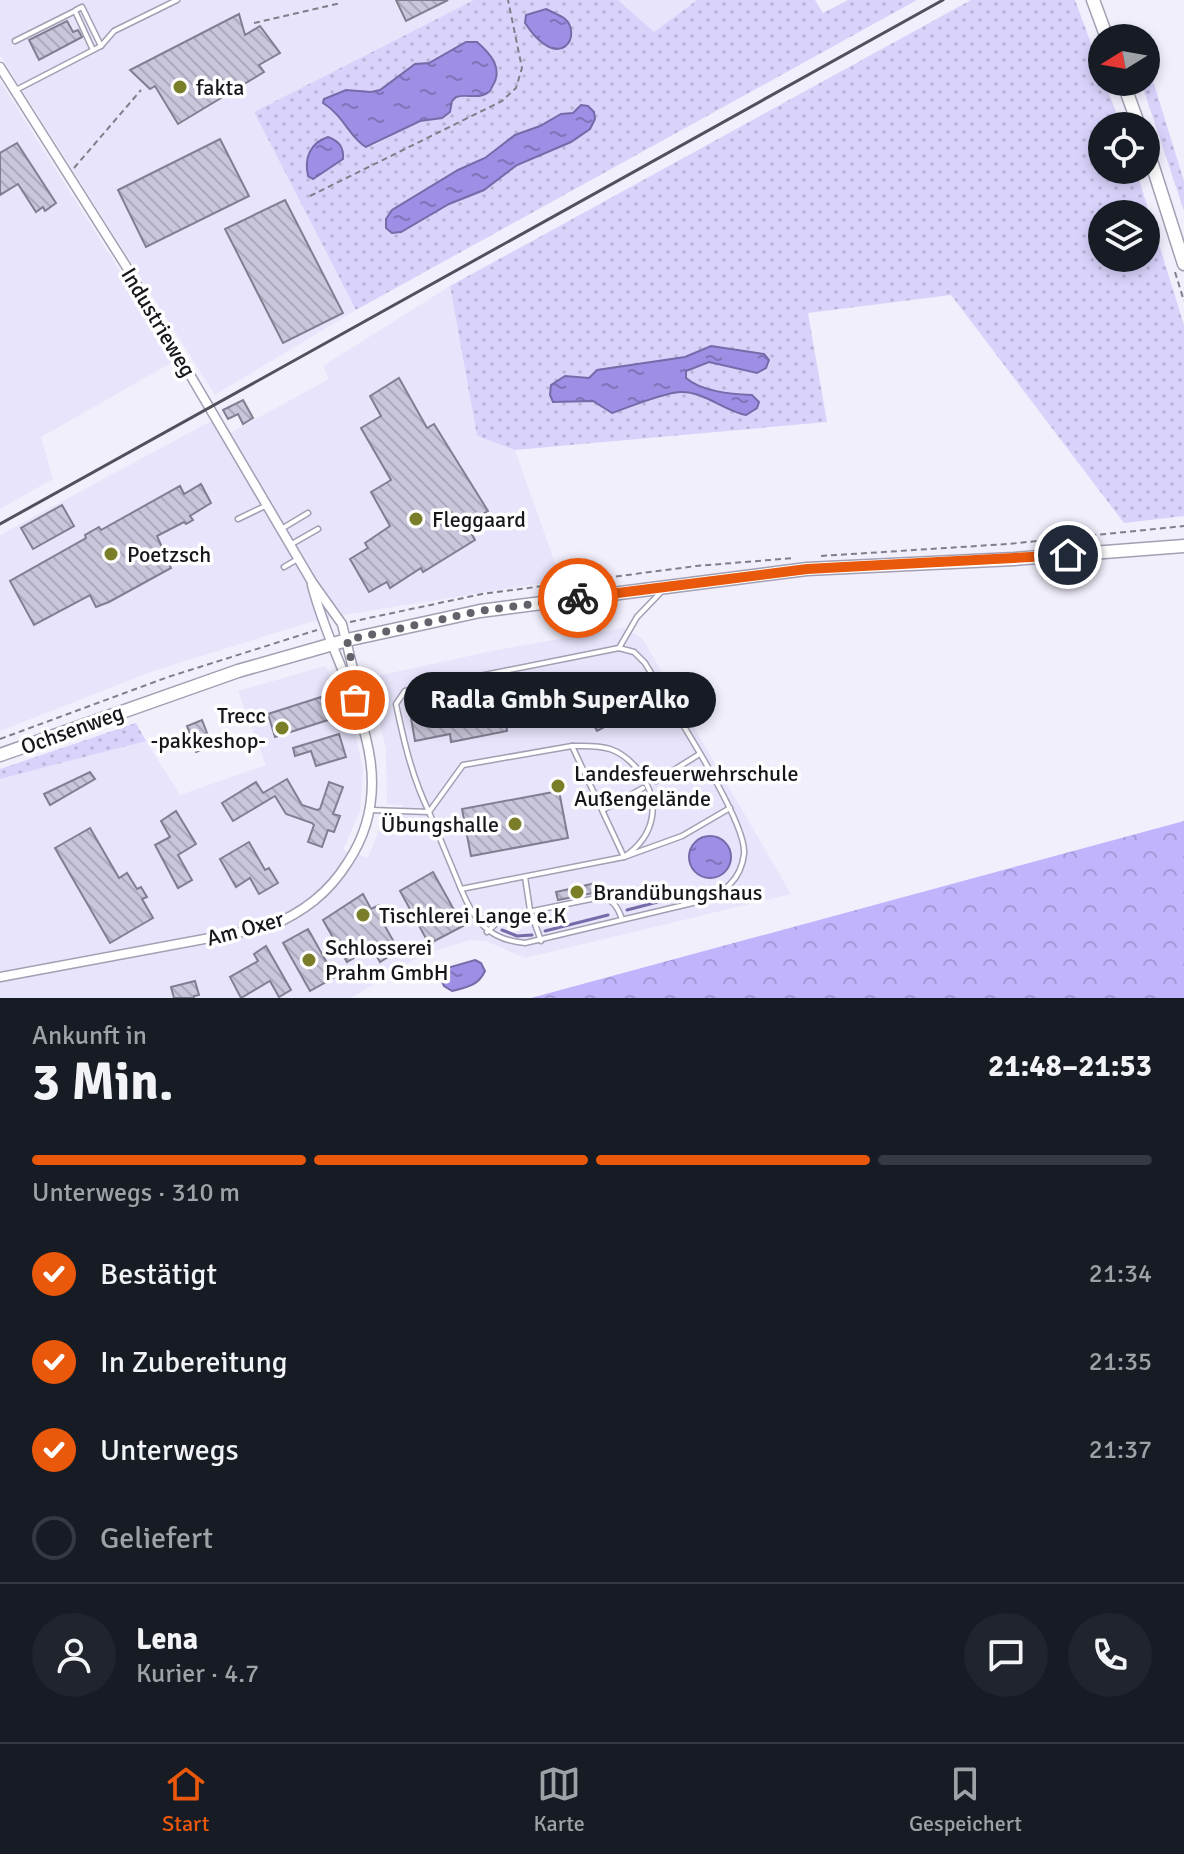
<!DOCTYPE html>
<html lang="de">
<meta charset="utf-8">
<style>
:root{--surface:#171b24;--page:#20242c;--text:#f1f3f6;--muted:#9ea1a6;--line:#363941;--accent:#ea580c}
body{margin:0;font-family:Signika,sans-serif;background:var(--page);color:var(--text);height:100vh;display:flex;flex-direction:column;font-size:30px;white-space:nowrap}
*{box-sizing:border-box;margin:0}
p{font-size:26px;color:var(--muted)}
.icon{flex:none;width:44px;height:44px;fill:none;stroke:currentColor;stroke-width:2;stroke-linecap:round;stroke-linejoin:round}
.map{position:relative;height:998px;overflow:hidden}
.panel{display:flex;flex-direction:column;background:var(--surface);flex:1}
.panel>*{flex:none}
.needle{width:52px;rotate:259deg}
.fabs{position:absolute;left:1088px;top:24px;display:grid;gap:16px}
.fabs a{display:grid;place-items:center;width:72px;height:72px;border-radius:50%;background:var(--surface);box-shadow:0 4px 12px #0003;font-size:40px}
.pin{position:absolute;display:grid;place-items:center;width:68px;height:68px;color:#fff;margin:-34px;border:4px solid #fff;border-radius:50%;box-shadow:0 2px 8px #0007}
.courier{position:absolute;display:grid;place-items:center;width:80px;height:80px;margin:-40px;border:6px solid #ea580c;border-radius:50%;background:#fff;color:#222;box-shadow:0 2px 10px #0007}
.bubble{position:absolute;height:56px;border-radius:28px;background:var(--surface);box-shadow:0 4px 12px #0003;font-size:26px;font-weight:700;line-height:56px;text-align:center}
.overview em{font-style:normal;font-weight:700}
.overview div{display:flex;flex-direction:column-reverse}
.overview{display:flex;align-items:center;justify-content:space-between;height:136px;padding:0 32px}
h1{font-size:52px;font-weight:700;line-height:60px}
.bar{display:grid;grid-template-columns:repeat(4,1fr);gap:12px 8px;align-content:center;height:96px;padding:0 32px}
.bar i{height:10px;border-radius:6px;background:var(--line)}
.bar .on{background:var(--accent)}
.bar p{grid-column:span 4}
.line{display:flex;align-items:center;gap:20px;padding:0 32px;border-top:2px solid var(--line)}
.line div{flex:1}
.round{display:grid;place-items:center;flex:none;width:84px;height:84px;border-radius:42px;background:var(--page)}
ol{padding:0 32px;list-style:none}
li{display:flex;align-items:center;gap:24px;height:88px}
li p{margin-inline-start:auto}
li .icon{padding:8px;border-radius:50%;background:var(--accent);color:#fff;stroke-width:4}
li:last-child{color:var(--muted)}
li i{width:44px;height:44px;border:4px solid var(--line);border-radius:50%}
.dock{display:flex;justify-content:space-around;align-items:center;height:112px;border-top:2px solid var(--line);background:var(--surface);font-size:22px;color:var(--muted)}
.dock a{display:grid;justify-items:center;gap:4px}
.dock .on{color:var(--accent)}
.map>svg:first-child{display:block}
.built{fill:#e7e4fb}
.grass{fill:url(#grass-dots);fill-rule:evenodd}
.forest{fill:url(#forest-crowns)}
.water{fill:url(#water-ripples);stroke:#766aa9;stroke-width:2}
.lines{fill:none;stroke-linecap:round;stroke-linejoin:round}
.stream{stroke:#766aa9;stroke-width:3}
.building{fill:url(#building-back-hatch);stroke:#817e91;stroke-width:2}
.lane-casing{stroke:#a29fb3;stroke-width:7}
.street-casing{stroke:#a29fb3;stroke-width:11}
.secondary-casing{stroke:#a29fb3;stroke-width:15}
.path{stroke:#807e88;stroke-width:2;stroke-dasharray:6 4;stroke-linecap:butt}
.lane{stroke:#fff;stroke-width:4}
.street{stroke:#fff;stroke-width:8}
.secondary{stroke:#fff;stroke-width:12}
.rail{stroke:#52515a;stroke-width:3}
.done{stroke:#63626b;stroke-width:8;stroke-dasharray:0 14.4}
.route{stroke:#ea580c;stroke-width:10}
.poi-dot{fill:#7a7e28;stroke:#fefefe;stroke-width:3}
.labels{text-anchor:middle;stroke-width:7;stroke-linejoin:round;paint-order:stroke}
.poi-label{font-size:22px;fill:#17161d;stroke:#fefefe;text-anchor:start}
.street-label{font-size:22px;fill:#17161d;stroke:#fefefe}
</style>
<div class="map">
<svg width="1184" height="998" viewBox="0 0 1184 998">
<defs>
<pattern id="grass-dots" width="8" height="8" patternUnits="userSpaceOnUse" patternTransform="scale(2)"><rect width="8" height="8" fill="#d9d3fc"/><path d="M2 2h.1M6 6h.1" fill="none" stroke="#bab4d8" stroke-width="1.8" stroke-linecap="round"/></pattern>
<pattern id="forest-crowns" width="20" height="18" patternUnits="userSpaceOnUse" patternTransform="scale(2)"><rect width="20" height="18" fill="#c1b4fc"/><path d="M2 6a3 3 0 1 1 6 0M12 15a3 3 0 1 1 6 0" fill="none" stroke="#a59ad8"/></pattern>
<pattern id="water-ripples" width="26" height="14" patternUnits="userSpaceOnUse" patternTransform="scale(2)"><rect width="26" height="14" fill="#9f8ee5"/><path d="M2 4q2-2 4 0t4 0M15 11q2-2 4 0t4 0" fill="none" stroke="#8173b9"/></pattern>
<pattern id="building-back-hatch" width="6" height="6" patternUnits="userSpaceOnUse" patternTransform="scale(2)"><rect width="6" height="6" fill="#c9c6db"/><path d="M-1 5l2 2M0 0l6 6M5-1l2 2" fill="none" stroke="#aca9bc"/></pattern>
</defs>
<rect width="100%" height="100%" fill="#f1effc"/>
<g class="built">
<polygon points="0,0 474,0 254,112 356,310 215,395 0,55"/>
<polygon points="618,0 697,0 654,32"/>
<polygon points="0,81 176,360 41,437 53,479 0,509"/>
<polygon points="450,286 477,436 515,450 561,580 349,614 307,623 153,671 0,731 0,535 211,421 221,438 329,379 323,366"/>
<polygon points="624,628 642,638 791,894 525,958 486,941 470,940 424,954 351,998 0,998 0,779 146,741 180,795 266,765 238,691 325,666 340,689 354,727 363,770 360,811 343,850 368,858 383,820 402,820 403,805 387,804 386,749 367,678 497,650"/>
</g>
<g class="grass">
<path d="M 474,0 L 618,0 L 654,32 L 697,0 L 815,0 L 823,13 L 848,0 L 917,0 L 356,310 L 254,112 ZM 466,43 L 481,96 L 456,97 L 442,118 L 420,121 L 372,146 L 360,144 L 346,122 L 333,109 L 346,90 L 371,92 L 380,90 L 415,64 L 429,63 ZM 573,113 L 595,119 L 589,129 L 571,142 L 517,165 L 484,190 L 449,204 L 401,232 L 392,210 L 458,170 L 485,158 L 515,135 L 540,126 L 561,114 Z"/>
<path d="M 971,0 L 1075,0 L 1102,73 L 1102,82 L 1105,82 L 1121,126 L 1102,126 L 1102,170 L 1136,170 L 1184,325 L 1184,516 L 1124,523 L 951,295 L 808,313 L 827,422 L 515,450 L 477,436 L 450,286 ZM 1102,214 L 1146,214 L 1146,258 L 1102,258 ZM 711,346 L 757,373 L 709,362 L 686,371 L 686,378 C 702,392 732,394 752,395 L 759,402 L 757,408 L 746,415 C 724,411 704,391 680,392 C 663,393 630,407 612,413 L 593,401 L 551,385 L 565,376 L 589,378 L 597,370 L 685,357 Z"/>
<polygon points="1146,58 1184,181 1184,211 1141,82 1146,82"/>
<polygon points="136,723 146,741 0,779 0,769"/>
</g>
<polygon class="forest" points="1184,821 1184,998 531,998"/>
<g class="water">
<path d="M 546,9 C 552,12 559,15 564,18 C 584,34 560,76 525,23 L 526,15 Z"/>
<path d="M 466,42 L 477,42 C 491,54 504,69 492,87 C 490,92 488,94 483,95 C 474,98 465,94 456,97 L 452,101 L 450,112 L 442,118 L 420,121 L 366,147 C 351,139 343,115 323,103 L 324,99 L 346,90 L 371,92 L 380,90 L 415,64 L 429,63 Z"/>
<polygon points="581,105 588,106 594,112 595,119 590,129 571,142 517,165 484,190 449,204 401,232 392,233 386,228 386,219 392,210 458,170 485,158 515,135 540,126 561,114 573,113"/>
<path d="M 328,137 C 339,141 344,147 343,159 L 313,179 L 308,176 C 304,158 310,143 328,137 Z"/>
<path d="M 711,346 L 764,354 L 769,360 L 766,368 L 757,373 L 709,362 L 686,371 L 686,378 C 702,392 732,394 752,395 L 759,402 L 757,408 L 746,415 C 724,411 704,391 680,392 C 663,393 629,407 612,413 L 593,401 L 553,402 L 550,395 L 551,385 L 565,376 L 589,378 L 597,370 L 685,357 Z"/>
<circle cx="710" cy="857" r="21"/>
<path d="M 475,960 L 481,963 L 485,971 C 478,986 467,987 452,991 L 444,986 L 440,977 L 447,968 Z"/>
</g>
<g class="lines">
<g class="stream">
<polyline points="627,910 688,894"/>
<polyline points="502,930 517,936 532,935"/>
<polyline points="545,931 608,915"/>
</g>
</g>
<g class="building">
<polygon points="396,0 448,0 406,21"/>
<polygon points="239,14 245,35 260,26 280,53 259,65 264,72 178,124 155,86 150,89 130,70"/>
<polygon points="67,21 73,32 78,30 82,37 39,60 29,40"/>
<polygon points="220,139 249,196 146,247 118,190"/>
<polygon points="17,143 56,203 45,211 43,207 36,212 18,184 0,195 0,153"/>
<polygon points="285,200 343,313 283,343 225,229"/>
<polygon points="399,378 427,428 434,424 488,511 466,524 475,540 423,572 421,568 390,588 387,582 369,592 350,559 368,548 365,543 390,526 371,492 391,480 361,428 381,416 370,396"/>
<polygon points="243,400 253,418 243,424 238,414 228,419 223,410"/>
<polygon points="201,484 211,503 190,516 193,520 186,524 184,522 157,536 171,568 109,602 96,607 90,595 34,625 10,581 86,538 85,535 99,527 101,530 180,486 184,494"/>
<polygon points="62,505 74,526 33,549 21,528"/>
<polygon points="591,676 616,721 597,731 572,686"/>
<polygon points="506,688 508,699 565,689 569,710 506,722 507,731 451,742 450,734 415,741 411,718 446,712 444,700"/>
<polygon points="321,697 328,720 275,737 268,714"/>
<polygon points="202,720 212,746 196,752 187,726"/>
<polygon points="339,734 346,757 316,766 311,751 295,756 293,748"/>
<polygon points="90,772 95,779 50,805 44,794"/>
<polygon points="287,779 302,805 317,810 320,809 329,782 343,787 333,814 340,816 334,832 328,830 322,847 308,842 314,825 312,823 286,814 275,796 233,821 222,803 256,782 263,793"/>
<polygon points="559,791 568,838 471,856 462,809"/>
<polygon points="176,811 196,844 178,855 192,880 178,888 155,845 170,837 161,821"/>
<polygon points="90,828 119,878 127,873 137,889 141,887 147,897 142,899 153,918 110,943 55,848"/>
<polygon points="249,842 265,870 269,868 278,883 259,894 250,878 236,887 220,859"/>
<polygon points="433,872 463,926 429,944 400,891"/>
<polygon points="596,883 598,892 558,900 556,892"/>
<polygon points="363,894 371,909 379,905 386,917 381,919 395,944 384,950 388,957 380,962 372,947 347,962 323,920"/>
<polygon points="308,929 335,977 310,991 283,943"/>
<polygon points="266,946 291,990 279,997 270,981 241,998 230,977 258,961 254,954"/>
<polygon points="195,981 199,995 194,996 194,998 174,998 171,987"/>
</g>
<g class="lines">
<g class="lane-casing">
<g id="lane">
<polyline points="76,10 82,7 101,46"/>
<polyline points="15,41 75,11 93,50"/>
<polyline points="16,90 101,46 114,31 177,0"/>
<polyline points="238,519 265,506"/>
<polyline points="283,528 308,513"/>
<polyline points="290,545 318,529"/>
<polyline points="284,567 296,560"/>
<polyline points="619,648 637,617 663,590"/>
<path d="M 572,746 C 585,746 598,745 610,749 C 622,753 631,761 639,771 C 662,803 655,836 624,857 L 461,889 L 429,812 L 463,765 Z"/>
<polyline points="572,746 624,857 682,836 730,808"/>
<polyline points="656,781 698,755"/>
<path d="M 371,810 L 429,812 C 412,777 404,742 396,704 L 405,691 L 619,648 L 634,652 L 645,663 C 665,697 748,822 744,854 C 741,880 724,893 701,901 L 525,943 C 489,940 474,921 461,889"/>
<polyline points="603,810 643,788"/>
<polyline points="525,877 530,910 541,941"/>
<path d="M 487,932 L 503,917 L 601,897 C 613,899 618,908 622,919"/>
</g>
</g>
<g class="street-casing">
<g id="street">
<polyline points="0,67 126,266 312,582 342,624 353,669 355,700"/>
<path d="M 0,977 L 269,927 C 303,912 328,894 348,862 C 410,768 335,678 312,585"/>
</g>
</g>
<g class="secondary-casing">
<g id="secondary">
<polyline points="1093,0 1107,38"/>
<polyline points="1123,82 1139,126"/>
<polyline points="1146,145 1184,264"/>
<polyline points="0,755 238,671 347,640 480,611 807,569 1014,559 1184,546"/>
</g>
</g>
<g class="path">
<polyline points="254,23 341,3"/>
<polyline points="1097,44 1102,57"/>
<polyline points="74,168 141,90"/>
<polyline points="310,196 502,101 516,88 522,68 508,0"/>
<polyline points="1175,272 1184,301"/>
<polyline points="821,556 1008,544 1184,526"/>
<polyline points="350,622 482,594 696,566 794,558"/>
<polyline points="0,739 168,677 317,630"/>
</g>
<use href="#lane" class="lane"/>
<use href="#street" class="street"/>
<use href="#secondary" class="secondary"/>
<polyline class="rail" points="0,524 943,0"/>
</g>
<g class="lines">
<polyline class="done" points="355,700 353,669 347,640 480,611 578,598"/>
<polyline class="route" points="578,598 807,569 1068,555"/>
</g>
<g class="poi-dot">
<circle cx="180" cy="87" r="8"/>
<circle cx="416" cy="519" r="8"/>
<circle cx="111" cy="554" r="8"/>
<circle cx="282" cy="728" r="8"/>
<circle cx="558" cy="786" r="8"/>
<circle cx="515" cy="824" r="8"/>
<circle cx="577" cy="892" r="8"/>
<circle cx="363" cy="915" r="8"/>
<circle cx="309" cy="960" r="8"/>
</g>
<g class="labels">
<g class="poi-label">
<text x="196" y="95">fakta</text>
<text x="432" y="527">Fleggaard</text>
<text x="127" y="562">Poetzsch</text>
<text x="266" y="723" text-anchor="end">Trecc<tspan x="266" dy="25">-pakkeshop-</tspan></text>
<text x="574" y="781">Landesfeuerwehrschule<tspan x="574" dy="25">Außengelände</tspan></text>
<text x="499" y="832" text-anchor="end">Übungshalle</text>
<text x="593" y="900">Brandübungshaus</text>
<text x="379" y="923">Tischlerei Lange e.K</text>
<text x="325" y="955">Schlosserei<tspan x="325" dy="25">Prahm GmbH</tspan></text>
</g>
<g class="street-label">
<text transform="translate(159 322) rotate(59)" y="8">Industrieweg</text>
<text transform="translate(72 729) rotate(-20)" y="8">Ochsenweg</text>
<text transform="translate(245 928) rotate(-15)" y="8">Am Oxer</text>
</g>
</g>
</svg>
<div class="fabs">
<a><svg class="needle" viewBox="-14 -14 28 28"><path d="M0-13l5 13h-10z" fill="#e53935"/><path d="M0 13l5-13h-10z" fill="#9ea1a6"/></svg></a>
<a><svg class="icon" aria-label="locate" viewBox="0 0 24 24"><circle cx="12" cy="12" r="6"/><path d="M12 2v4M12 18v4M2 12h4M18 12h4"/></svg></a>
<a><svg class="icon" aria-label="layers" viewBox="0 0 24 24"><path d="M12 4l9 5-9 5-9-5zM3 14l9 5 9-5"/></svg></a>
</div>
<div class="pin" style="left:355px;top:700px;background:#ea580c"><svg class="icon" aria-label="bag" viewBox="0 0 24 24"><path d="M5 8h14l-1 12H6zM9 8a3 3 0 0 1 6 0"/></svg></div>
<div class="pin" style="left:1068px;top:555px;background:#1f2937"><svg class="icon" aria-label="home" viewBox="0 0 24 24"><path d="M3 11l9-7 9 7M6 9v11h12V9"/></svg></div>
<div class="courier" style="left:578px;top:598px"><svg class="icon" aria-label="bike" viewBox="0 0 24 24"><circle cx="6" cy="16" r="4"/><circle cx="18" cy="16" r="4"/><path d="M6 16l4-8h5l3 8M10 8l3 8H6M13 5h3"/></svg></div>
<div class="bubble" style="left:404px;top:672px;width:312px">Radla Gmbh SuperAlko</div>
</div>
<section class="panel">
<div class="overview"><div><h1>3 Min.</h1><p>Ankunft in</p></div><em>21:48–21:53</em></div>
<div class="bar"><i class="on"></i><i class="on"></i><i class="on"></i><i></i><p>Unterwegs · 310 m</p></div>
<ol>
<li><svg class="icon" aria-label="check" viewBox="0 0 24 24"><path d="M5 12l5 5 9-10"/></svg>Bestätigt<p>21:34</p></li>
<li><svg class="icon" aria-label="check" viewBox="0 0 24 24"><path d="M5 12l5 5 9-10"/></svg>In Zubereitung<p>21:35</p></li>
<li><svg class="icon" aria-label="check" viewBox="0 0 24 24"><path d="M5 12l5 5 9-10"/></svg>Unterwegs<p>21:37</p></li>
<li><i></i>Geliefert</li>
</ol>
<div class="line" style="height:144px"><a class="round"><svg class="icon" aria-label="person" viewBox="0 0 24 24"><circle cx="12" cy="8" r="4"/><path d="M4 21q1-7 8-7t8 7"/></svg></a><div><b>Lena</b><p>Kurier · 4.7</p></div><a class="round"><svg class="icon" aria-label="chat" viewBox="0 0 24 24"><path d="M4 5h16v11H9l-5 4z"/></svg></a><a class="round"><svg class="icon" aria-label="phone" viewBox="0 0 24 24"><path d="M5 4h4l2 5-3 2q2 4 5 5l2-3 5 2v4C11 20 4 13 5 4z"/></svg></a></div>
</section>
<nav class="dock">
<a class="on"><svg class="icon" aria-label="home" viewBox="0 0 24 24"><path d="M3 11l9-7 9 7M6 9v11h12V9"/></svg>Start</a>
<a><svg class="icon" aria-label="map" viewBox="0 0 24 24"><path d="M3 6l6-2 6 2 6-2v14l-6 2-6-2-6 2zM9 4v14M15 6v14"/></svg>Karte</a>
<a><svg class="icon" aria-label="saved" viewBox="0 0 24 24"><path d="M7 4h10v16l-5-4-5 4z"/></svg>Gespeichert</a>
</nav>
